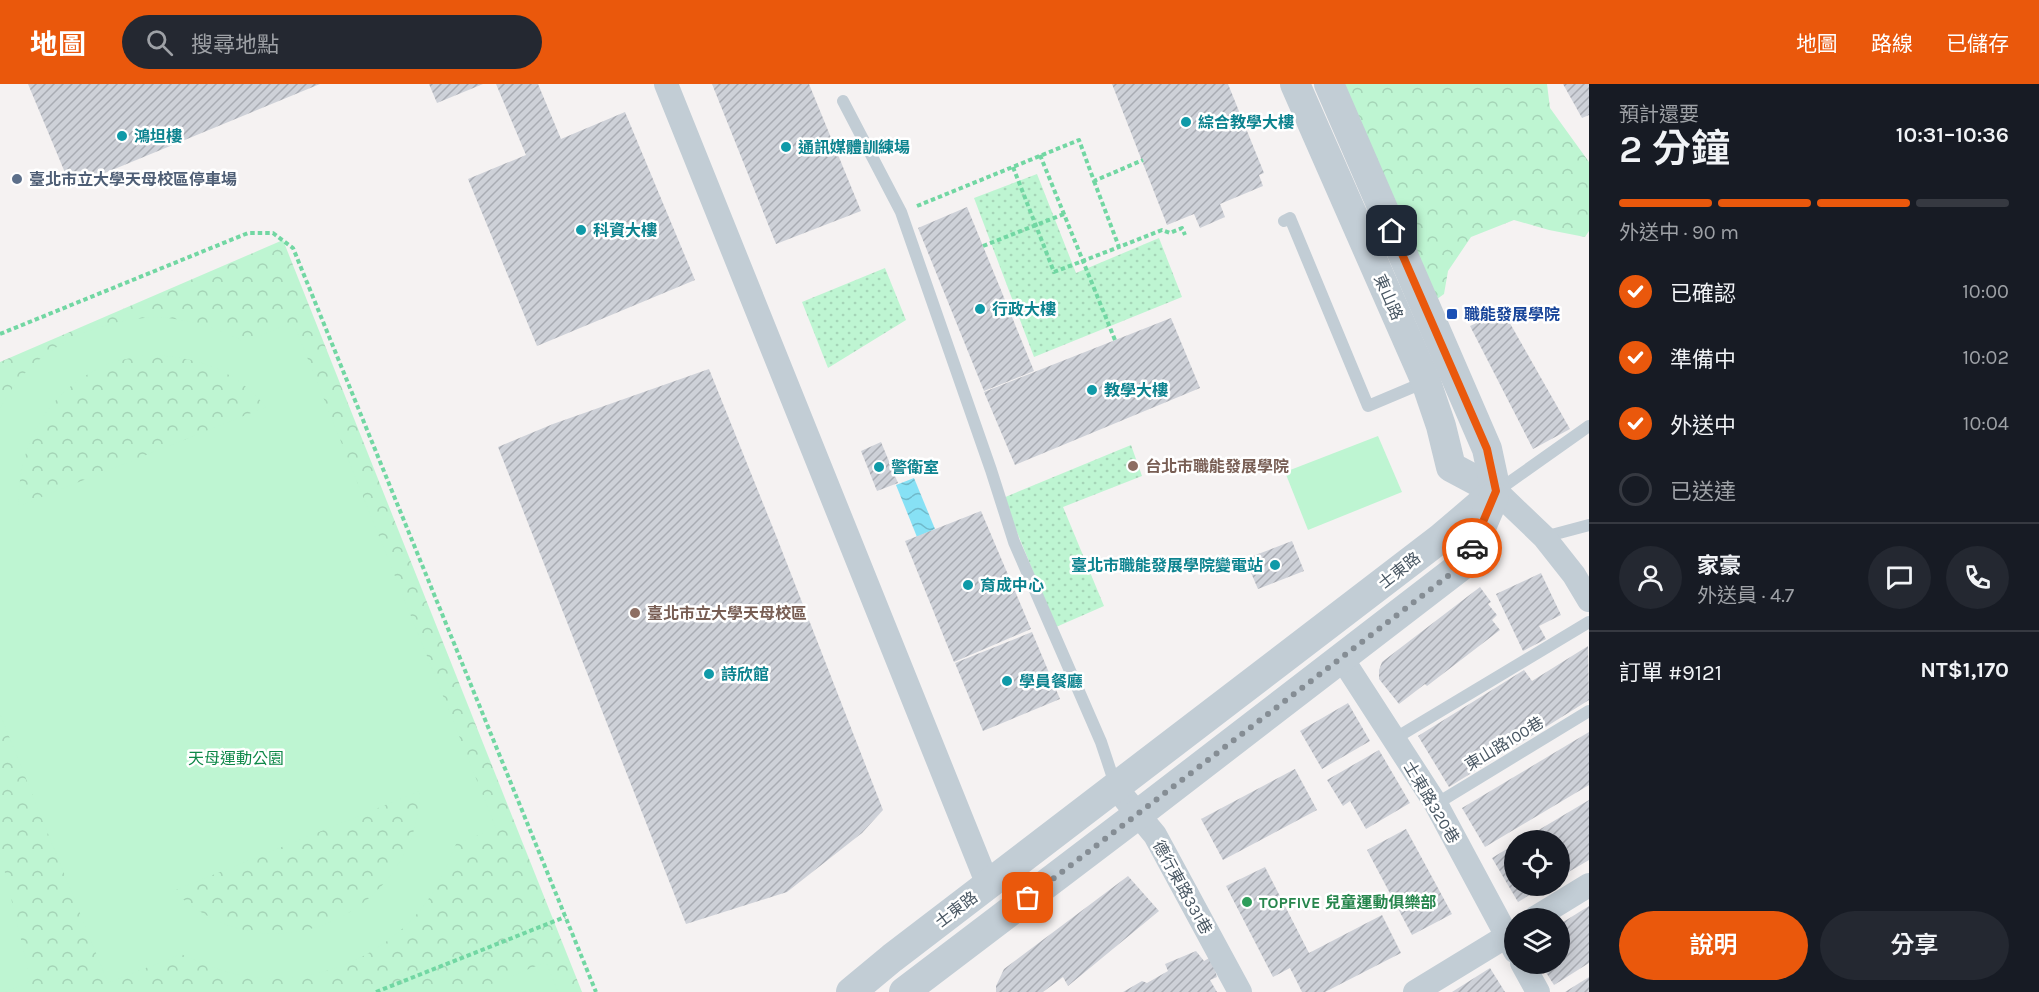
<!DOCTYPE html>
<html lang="zh-TW">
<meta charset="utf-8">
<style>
:root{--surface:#171b24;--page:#242831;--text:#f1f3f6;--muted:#9ea1a6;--line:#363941;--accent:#ea580c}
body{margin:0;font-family:Karla,"Noto Sans TC",sans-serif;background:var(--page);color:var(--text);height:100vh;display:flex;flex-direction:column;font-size:22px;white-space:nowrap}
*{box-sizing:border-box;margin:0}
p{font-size:20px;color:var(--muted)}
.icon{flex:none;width:33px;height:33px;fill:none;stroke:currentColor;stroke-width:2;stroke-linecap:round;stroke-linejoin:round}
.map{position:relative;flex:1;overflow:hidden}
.panel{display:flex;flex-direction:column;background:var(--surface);width:450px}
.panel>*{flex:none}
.fabs{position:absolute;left:1504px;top:746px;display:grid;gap:12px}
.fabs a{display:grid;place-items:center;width:66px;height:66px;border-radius:50%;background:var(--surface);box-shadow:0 3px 15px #0003;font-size:30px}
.pin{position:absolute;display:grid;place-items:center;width:51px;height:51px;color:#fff;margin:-26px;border-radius:12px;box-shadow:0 3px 9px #0006}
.courier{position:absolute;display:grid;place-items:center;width:60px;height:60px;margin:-30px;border:4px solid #ea580c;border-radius:50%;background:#fff;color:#222;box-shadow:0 2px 8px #0007}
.head em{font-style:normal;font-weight:600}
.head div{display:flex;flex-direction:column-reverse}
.head{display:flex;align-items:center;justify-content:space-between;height:102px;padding:0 30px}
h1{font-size:39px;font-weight:600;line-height:45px}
.bar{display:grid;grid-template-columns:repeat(4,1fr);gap:9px 6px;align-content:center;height:72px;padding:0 30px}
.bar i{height:8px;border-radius:4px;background:var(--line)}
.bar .current{background:var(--accent)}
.bar p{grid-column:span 4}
.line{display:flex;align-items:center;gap:15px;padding:0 30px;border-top:2px solid var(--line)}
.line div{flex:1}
.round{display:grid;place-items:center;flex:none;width:63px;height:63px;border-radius:32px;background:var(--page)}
ol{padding:0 30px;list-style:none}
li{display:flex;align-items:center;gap:18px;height:66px}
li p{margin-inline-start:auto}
li .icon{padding:6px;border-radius:50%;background:var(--accent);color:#fff;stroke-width:4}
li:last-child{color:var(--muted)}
li i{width:33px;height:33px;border:3px solid var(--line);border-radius:50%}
.cta{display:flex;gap:12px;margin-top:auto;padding:12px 30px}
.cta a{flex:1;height:69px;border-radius:36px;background:var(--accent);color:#fff;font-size:24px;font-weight:600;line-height:69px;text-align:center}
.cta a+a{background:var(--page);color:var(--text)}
header{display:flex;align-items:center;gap:36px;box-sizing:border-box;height:84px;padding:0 30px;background:var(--accent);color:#fff}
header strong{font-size:28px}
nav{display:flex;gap:33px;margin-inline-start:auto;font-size:21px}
.search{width:420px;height:54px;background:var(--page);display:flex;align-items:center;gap:15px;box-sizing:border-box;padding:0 21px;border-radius:33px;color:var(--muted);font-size:22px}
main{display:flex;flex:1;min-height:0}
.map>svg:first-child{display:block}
.grass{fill:url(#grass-dots)}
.forest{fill:url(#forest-crowns)}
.pitch{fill:#bef5d2;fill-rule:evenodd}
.water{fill:url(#water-waves)}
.building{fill:url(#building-hatch)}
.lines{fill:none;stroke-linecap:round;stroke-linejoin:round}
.path{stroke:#72d7a3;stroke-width:4;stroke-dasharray:4.5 3;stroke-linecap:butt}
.service{stroke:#c2cdd5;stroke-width:12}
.minor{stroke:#c2cdd5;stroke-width:24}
.tertiary{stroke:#c2cdd5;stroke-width:30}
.done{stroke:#858d94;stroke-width:6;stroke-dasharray:0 10.8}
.route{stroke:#ea580c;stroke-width:8}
.culture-dot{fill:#0f9aa8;stroke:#fff;stroke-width:2}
.service-dot{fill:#5c6f8a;stroke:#fff;stroke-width:2}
.transit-dot{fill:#1a4fb4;stroke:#fff;stroke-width:2}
.education-dot{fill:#8d6e63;stroke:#fff;stroke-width:2}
.leisure-dot{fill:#2e9e5b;stroke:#fff;stroke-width:2}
.labels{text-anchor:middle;stroke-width:5;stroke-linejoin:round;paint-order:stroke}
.culture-label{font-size:16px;font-weight:bold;fill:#0d838f;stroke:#fff;text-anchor:start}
.service-label{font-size:16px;font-weight:bold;fill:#4e5e75;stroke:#fff;text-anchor:start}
.street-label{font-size:16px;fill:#485662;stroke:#fff}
.transit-label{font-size:16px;font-weight:bold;fill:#164399;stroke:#fff;text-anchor:start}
.education-label{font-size:16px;font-weight:bold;fill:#785e54;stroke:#fff;text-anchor:start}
.park-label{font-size:16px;fill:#0e8848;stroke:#fff}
.leisure-label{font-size:16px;font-weight:bold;fill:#27864d;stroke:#fff;text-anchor:start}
</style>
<header>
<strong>地圖</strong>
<div class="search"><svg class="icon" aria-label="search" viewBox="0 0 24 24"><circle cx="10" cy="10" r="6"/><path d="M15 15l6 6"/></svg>搜尋地點</div>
<nav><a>地圖</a><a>路線</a><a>已儲存</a></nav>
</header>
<main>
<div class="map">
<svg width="1589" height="908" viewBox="0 0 1589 908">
<defs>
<pattern id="grass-dots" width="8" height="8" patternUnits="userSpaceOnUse" patternTransform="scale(1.5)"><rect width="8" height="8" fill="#bef5d2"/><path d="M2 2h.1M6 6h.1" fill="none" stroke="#a5d4b7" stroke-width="1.8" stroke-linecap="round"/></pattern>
<pattern id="forest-crowns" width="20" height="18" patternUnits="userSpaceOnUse" patternTransform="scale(1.5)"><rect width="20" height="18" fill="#bef5d2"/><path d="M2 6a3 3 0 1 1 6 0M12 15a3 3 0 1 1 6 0" fill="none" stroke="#a5d4b7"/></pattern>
<pattern id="water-waves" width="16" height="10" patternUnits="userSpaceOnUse" patternTransform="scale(1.5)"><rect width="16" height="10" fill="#87e1f5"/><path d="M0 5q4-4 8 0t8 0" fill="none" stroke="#70b9ca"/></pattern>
<pattern id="building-hatch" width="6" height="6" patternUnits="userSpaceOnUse" patternTransform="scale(1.5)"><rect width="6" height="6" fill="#ced1d8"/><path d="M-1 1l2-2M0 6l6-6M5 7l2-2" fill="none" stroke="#a9acb3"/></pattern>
</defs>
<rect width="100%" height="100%" fill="#f5f2f2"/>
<g class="grass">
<polygon points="1037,90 1076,189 1159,154 1182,213 1034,273 974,114"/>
<polygon points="885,184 906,236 828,284 802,218"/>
<polygon points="1131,361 1142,392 1063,423 1104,522 1056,543 1003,414"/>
</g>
<g class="forest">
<polygon points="1340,0 1547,0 1550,24 1589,78 1589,147 1585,153 1549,146 1514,136 1471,153 1448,187 1444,210 1433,218"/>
<polygon points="283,156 582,908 0,908 0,278"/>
</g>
<g class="pitch">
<path d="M 156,233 C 189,235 215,243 245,258 L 293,238 L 496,744 L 456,760 C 449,777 442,794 432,810 C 394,869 320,902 251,893 C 226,890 204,880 181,870 L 108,899 L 0,630 L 0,325 C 29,266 93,236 156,233 ZM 147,271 C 196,272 235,285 266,323 L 19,422 C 17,363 46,308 102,283 C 116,276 132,274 147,271 ZM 420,707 C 419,797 332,866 244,846 C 217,840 193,825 173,807 Z"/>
<polygon points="1378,352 1402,408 1308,446 1285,388"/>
<polygon points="0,768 31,897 5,908 0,908"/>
<polygon points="546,878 558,908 472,908"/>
</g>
<polygon class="water" points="914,394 935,445 917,453 896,401"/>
<g class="building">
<polygon points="28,0 320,0 71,103"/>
<polygon points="429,0 483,0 437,19"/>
<polygon points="496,0 538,0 561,55 625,28 695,196 537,262 468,95 526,71"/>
<polygon points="712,0 809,0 861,127 776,160"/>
<polygon points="1112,0 1228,0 1264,89 1259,91 1263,102 1220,120 1225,133 1200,144 1194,130 1167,141"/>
<polygon points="1563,0 1589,0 1589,31 1582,34"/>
<polygon points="967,123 1034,287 984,307 918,144"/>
<polygon points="1503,227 1570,345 1533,365 1470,242"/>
<polygon points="1171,234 1200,304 1015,381 984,308"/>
<polygon points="709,285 777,454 883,726 862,749 787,808 686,840 498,363 553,340"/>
<polygon points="881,358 898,399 877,407 861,367"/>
<polygon points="981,427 1031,545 954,578 905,457"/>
<polygon points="1292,457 1304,487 1258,505 1245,475"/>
<polygon points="1541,489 1561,531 1539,542 1546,555 1523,567 1496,510"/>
<polygon points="1480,503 1491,518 1488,520 1497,531 1492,536 1500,546 1427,602 1425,600 1399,620 1379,595 1379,586 1382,578"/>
<polygon points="1032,548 1060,615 983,647 955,579"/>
<polygon points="1588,562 1589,616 1449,703 1418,652 1524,586 1532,597"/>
<polygon points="1348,619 1370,657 1322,685 1300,647"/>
<polygon points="1589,648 1589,701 1485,763 1462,724"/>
<polygon points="1379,666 1410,719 1366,745 1350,717 1343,722 1327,696"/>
<polygon points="1295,685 1317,726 1223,776 1201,735"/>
<polygon points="1589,716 1589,776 1560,793 1560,756 1522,756"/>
<polygon points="1406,745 1452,830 1412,851 1367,766"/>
<polygon points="1515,760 1515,801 1546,801 1518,818 1492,774"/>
<polygon points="1265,783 1309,869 1382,831 1401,869 1325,908 1302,908 1290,884 1273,893 1226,802"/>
<polygon points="1128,792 1159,827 1068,902 1063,893 1043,908 996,908 996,902 1004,885"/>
<polygon points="1589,822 1589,879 1554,901 1540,879 1560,879 1560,840"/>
<polygon points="1196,867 1204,877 1211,873 1217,893 1210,896 1217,908 1123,908 1142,897 1147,899 1168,887 1165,880"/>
<polygon points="1490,884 1505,908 1452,908"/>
<polygon points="1589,893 1589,908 1565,908"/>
</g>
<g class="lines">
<g class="path">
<polyline points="1040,71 1115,256"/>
<polyline points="1013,83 1054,188 1119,163"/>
<polyline points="1094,97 1119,163 1162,146 1170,149 1182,144 1185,151"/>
<polyline points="917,122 1079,56 1094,97 1143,76"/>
<polyline points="983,162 1064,130"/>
<polyline points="0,250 248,149 273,149 293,164 596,908"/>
<polyline points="376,908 565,833"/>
</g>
<g class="service">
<polyline points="843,17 901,128 991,386 1014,458 1101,658 1116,703"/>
<polyline points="1284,137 1290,134 1368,322 1425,298"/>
<polyline points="1497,407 1589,342"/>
<polyline points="1544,453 1589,441"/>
<polyline points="1394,655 1589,538"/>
<polyline points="1436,720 1589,627"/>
</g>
<g class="minor">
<polyline points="666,0 988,801"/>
<polyline points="1496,407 1544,453 1574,491 1589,516"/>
<polyline points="1341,573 1436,720 1515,867"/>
<polyline points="1116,704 1155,751 1240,908"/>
<polyline points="1535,834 1589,801"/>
<polyline points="1522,879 1538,908"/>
<polyline points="1415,908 1515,847"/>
</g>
<g class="tertiary">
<polyline points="1295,0 1426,298 1441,342 1451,383 1496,407"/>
<polyline points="1329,0 1487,365 1496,407"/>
<polyline points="851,908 892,874 1441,454 1496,407"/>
<polyline points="904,908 1149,722 1461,482 1472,465 1494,413"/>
</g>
</g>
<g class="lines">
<polyline class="done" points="1028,814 1461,482 1472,464"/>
<polyline class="route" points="1392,147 1487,365 1496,407 1472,464"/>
</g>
<g class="culture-dot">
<circle cx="1186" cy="38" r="6"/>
<circle cx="122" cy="52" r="6"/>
<circle cx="786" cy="63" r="6"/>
<circle cx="581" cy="146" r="6"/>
<circle cx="980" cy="225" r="6"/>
<circle cx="1092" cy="306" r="6"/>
<circle cx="879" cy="383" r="6"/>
<circle cx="1275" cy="481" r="6"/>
<circle cx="968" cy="501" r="6"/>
<circle cx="709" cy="590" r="6"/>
<circle cx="1007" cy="597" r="6"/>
</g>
<circle class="service-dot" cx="17" cy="95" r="6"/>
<rect class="transit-dot" x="1446" y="224" width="12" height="12" rx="3"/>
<g class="education-dot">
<circle cx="1133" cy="382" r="6"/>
<circle cx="635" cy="529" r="6"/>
</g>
<circle class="leisure-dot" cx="1247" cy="818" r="6"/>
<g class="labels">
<g class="culture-label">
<text x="1198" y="44">綜合教學大樓</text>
<text x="134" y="58">鴻坦樓</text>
<text x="798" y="69">通訊媒體訓練場</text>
<text x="593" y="152">科資大樓</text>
<text x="992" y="231">行政大樓</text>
<text x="1104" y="312">教學大樓</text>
<text x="891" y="389">警衛室</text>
<text x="1263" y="487" text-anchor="end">臺北市職能發展學院變電站</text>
<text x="980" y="507">育成中心</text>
<text x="721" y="596">詩欣館</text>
<text x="1019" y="603">學員餐廳</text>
</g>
<g class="service-label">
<text x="29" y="101">臺北市立大學天母校區停車場</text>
</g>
<g class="street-label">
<text transform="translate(1389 213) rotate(66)" y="6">東山路</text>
<text transform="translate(1399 486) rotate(-38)" y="6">士東路</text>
<text transform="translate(1504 659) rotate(-31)" y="6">東山路100巷</text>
<text transform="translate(1432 718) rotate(59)" y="6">士東路320巷</text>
<text transform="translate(1183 803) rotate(61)" y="6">德行東路331巷</text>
<text transform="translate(956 825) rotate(-37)" y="6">士東路</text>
</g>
<g class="transit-label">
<text x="1464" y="236">職能發展學院</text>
</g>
<g class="education-label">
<text x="1145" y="388">台北市職能發展學院</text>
<text x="647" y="535">臺北市立大學天母校區</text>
</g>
<g class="park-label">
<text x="236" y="680">天母運動公園</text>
</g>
<g class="leisure-label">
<text x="1259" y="824">TOPFIVE 兒童運動俱樂部</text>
</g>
</g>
</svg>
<div class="fabs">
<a><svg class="icon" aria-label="locate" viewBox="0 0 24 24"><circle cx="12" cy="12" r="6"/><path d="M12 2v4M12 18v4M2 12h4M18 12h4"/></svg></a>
<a><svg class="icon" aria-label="layers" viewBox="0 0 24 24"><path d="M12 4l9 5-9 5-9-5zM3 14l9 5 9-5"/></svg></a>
</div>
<div class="pin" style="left:1028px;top:814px;background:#ea580c"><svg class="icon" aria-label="bag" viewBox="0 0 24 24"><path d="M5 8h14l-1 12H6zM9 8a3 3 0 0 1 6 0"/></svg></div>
<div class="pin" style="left:1392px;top:147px;background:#1f2937"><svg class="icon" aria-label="home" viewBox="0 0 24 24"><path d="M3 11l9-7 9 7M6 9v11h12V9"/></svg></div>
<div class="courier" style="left:1472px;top:464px"><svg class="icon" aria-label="car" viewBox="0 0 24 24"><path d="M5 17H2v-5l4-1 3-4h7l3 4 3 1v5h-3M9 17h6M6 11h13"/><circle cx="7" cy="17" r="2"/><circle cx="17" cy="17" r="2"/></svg></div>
</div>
<section class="panel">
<div class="head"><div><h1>2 分鐘</h1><p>預計還要</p></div><em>10:31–10:36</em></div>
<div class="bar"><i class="current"></i><i class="current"></i><i class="current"></i><i></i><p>外送中 · 90 m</p></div>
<ol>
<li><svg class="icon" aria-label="check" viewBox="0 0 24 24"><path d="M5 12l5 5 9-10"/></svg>已確認<p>10:00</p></li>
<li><svg class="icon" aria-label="check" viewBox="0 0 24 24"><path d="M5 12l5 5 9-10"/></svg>準備中<p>10:02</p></li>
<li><svg class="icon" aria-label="check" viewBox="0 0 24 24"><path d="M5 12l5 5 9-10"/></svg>外送中<p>10:04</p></li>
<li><i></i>已送達</li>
</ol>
<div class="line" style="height:108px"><a class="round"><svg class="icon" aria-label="person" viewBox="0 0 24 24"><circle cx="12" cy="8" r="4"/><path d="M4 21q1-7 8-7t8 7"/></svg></a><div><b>家豪</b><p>外送員 · 4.7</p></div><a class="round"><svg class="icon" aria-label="chat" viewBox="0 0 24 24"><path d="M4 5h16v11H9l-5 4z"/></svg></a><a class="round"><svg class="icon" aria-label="phone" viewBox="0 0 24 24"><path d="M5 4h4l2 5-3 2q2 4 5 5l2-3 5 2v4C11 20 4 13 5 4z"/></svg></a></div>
<div class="line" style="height:78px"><div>訂單 #9121</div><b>NT$1,170</b></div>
<div class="cta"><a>說明</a><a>分享</a></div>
</section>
</main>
